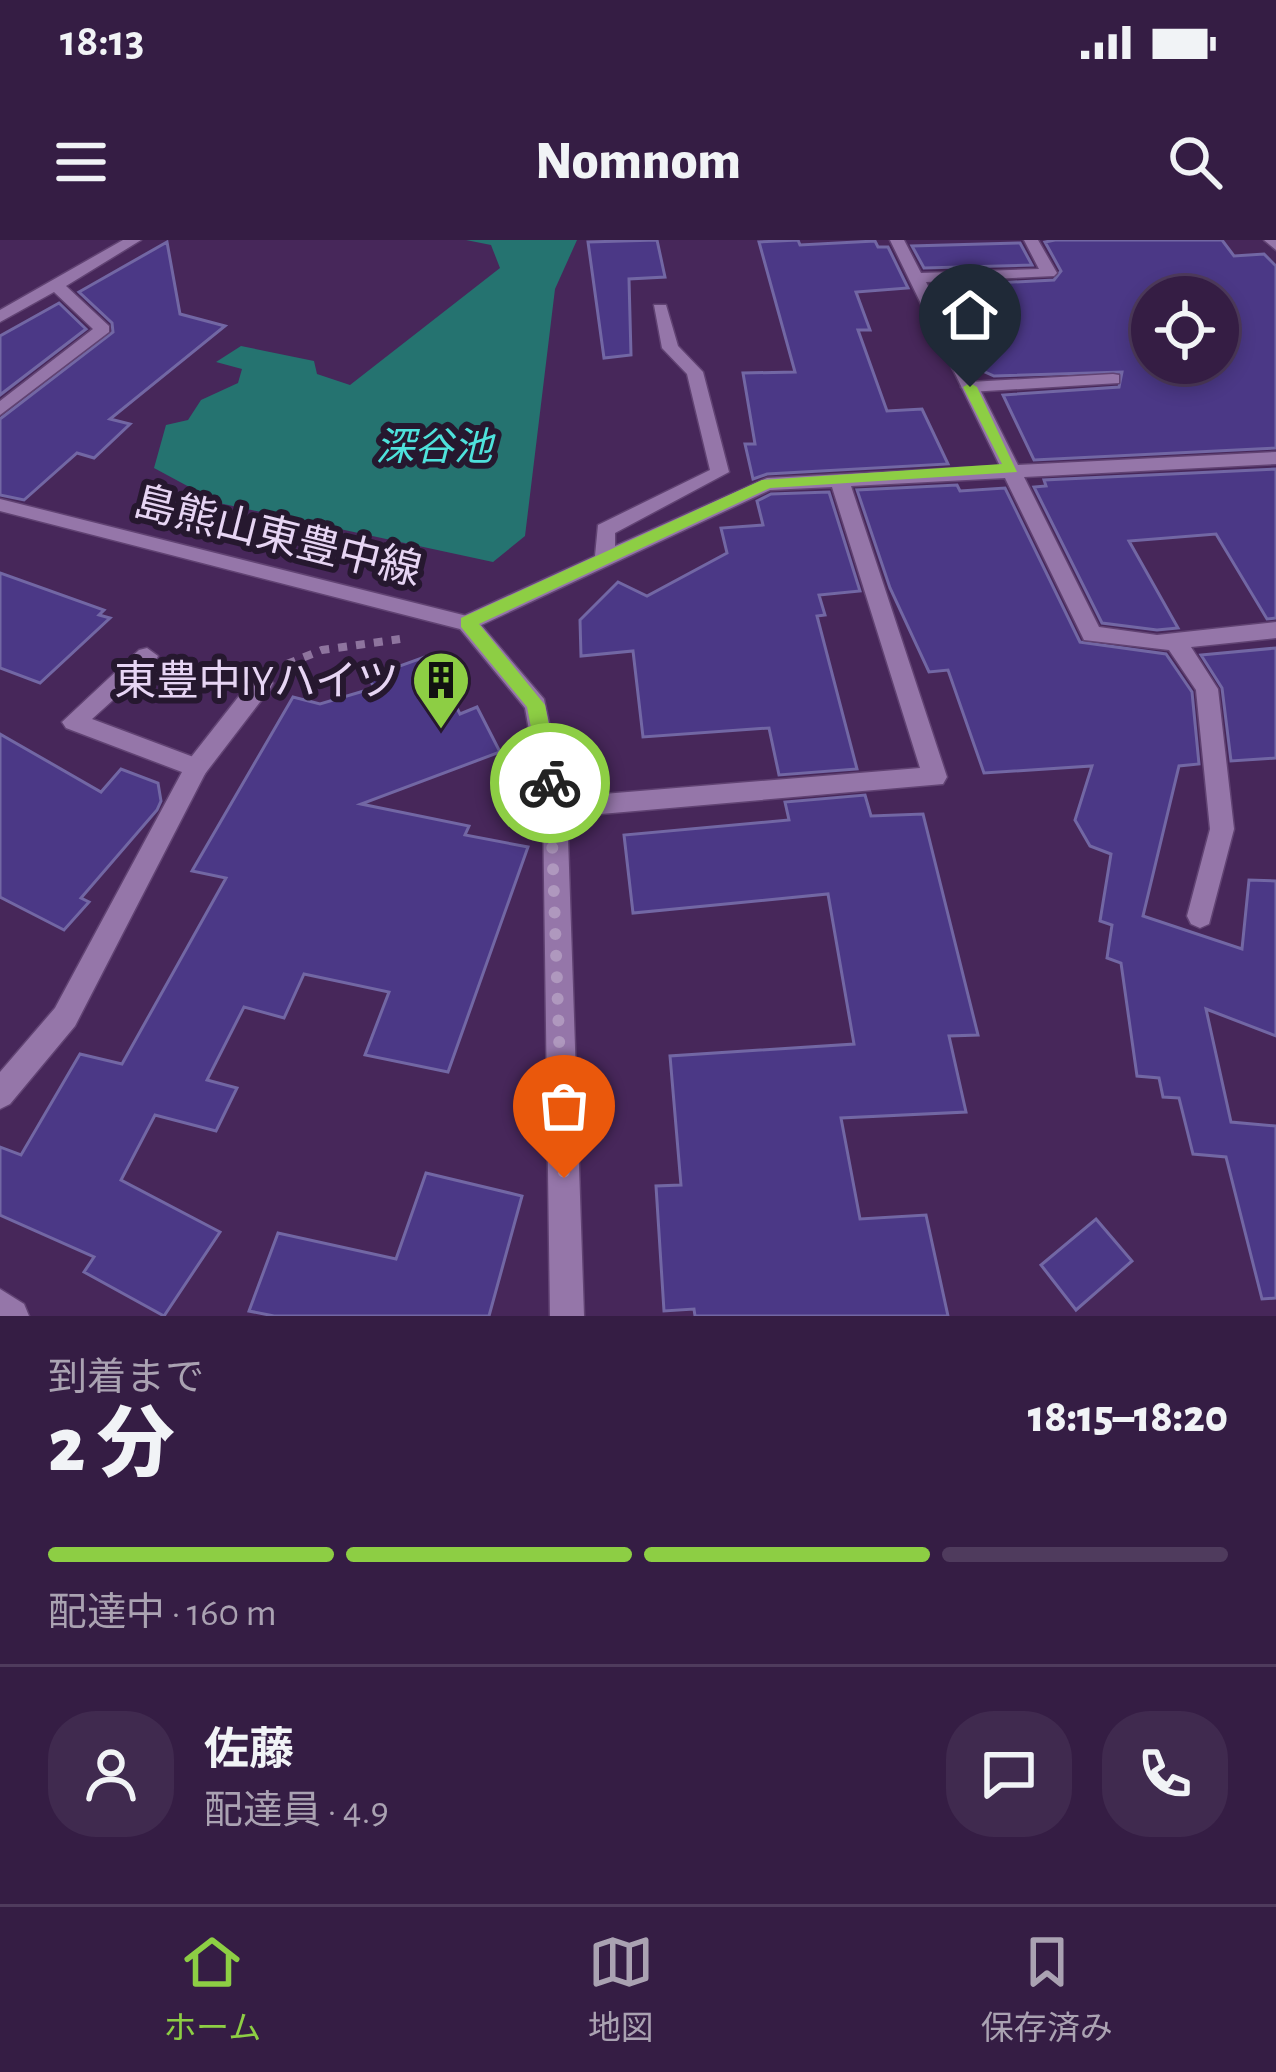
<!DOCTYPE html>
<html lang="ja">
<meta charset="utf-8">
<style>
:root{--surface:#351d44;--page:#402a4f;--text:#f1f3f6;--muted:#aaa2b2;--line:#4f3b5d;--accent:#8dce44}
body{margin:0;font-family:"Alegreya Sans","Noto Sans JP",sans-serif;background:var(--page);color:var(--text);height:100vh;display:flex;flex-direction:column;font-size:45px;white-space:nowrap}
*{box-sizing:border-box;margin:0}
p{font-size:39px;color:var(--muted)}
.icon{flex:none;width:66px;height:66px;fill:none;stroke:currentColor;stroke-width:2;stroke-linecap:round;stroke-linejoin:round}
.map{position:relative;height:1076px;overflow:hidden}
.sheet{display:flex;flex-direction:column;background:var(--surface);flex:1}
.sheet>*{flex:none}
.buttons{position:absolute;left:1131px;top:36px;display:grid;gap:24px}
.buttons a{display:grid;place-items:center;width:108px;height:108px;border-radius:50%;background:var(--surface);box-shadow:0 6px 18px #0003,0 0 0 3px var(--line);font-size:60px}
.pin{position:absolute;display:grid;place-items:center;width:102px;height:102px;color:#fff;margin:-123px -51px;border-radius:50% 50% 50% 0;rotate:-45deg;box-shadow:0 0 12px #0007}
.pin .icon{rotate:45deg}
.courier{position:absolute;display:grid;place-items:center;width:120px;height:120px;margin:-60px;border:9px solid #8dce44;border-radius:50%;background:#fff;color:#222;box-shadow:0 3px 15px #0007}
.overview em{font-style:normal;font-weight:800}
.overview div{display:flex;flex-direction:column-reverse}
.overview{display:flex;align-items:center;justify-content:space-between;height:204px;padding:0 48px}
h1{font-size:78px;font-weight:800;line-height:90px}
.bar{display:grid;grid-template-columns:repeat(4,1fr);gap:18px 12px;align-content:center;height:144px;padding:0 48px}
.bar i{height:15px;border-radius:9px;background:var(--line)}
.bar .current{background:var(--accent)}
.bar p{grid-column:span 4}
.line{display:flex;align-items:center;gap:30px;padding:0 48px;border-top:3px solid var(--line)}
.line div{flex:1}
.round{display:grid;place-items:center;flex:none;width:126px;height:126px;border-radius:48px;background:var(--page)}
.status{display:flex;justify-content:space-between;align-items:center;height:84px;padding:0 60px;background:var(--surface);direction:ltr}
.status svg{height:33px;fill:currentColor}
header{display:flex;justify-content:space-between;align-items:center;height:156px;padding:0 48px;background:var(--surface);font-size:54px;font-weight:800}
.tabs{display:flex;justify-content:space-around;align-items:center;height:168px;border-top:3px solid var(--line);background:var(--surface);font-size:33px;color:var(--muted)}
.tabs a{display:grid;justify-items:center;gap:6px}
.tabs .current{color:var(--accent)}
.map>svg:first-child{display:block}
.water{fill:#257370}
.building{fill:#4b3886;stroke:#7267a4;stroke-width:3;fill-rule:evenodd}
.lines{fill:none;stroke-linecap:round;stroke-linejoin:round}
.service-casing{stroke:#614373;stroke-width:3}
.minor-casing{stroke:#614373;stroke-width:3}
.tertiary-casing{stroke:#614373;stroke-width:3}
.path{stroke:#8e749e;stroke-width:8;stroke-dasharray:9 9;stroke-linecap:butt}
.service{fill:#9576a9;fill-rule:evenodd}
.minor{fill:#9576a9;fill-rule:evenodd}
.tertiary{fill:#9576a9;fill-rule:evenodd}
.route{fill:#8dce44}
.done{stroke:#af98be;stroke-width:12;stroke-dasharray:0 21.6}
.labels{text-anchor:middle;stroke-width:12;stroke-linejoin:round;paint-order:stroke}
.far-water-label{font-size:39px;font-style:italic;fill:#4ee2dc;stroke:#26182f}
.street-label{font-size:42px;fill:#e7d5f4;stroke:#26182f}
.poi-label{font-size:42px;fill:#e7d5f4;stroke:#26182f;text-anchor:end}
</style>
<div class="status"><b>18:13</b><svg viewBox="0 0 49 12"><path d="M0 12V9h3v3zM5 12V6h3v6zM10 12V3h3v9zM15 12V0h3v12zM26 1h20v11H26zM47 4h2v5h-2z"/></svg></div>
<header><svg class="icon" aria-label="menu" viewBox="0 0 24 24"><path d="M4 6h16M4 12h16M4 18h16"/></svg>Nomnom<svg class="icon" aria-label="search" viewBox="0 0 24 24"><circle cx="10" cy="10" r="6"/><path d="M15 15l6 6"/></svg></header>
<div class="map">
<svg width="1276" height="1076" viewBox="0 0 1276 1076">
<rect width="100%" height="100%" fill="#47275a"/>
<polygon class="water" points="466,0 577,0 555,49 525,296 493,322 219,263 154,228 166,185 188,180 201,160 238,143 242,129 216,122 241,106 314,121 317,134 350,145 500,28 491,5"/>
<g class="building">
<polygon points="657,0 665,37 629,39 631,115 604,118 588,2"/>
<polygon points="798,0 800,5 875,1 878,7 888,7 908,48 856,52 870,90 858,90 887,171 922,169 948,224 767,234 753,239 745,204 755,204 743,133 795,132 759,2"/>
<path d="M 1055,0 L 1222,0 L 1234,16 L 1264,14 L 1276,26 L 1276,208 L 1034,220 L 1003,155 L 1119,147 L 1122,132 L 994,136 L 983,131 L 935,46 L 1054,40 L 1061,31 L 1045,2 ZM 1152,57 L 1218,57 L 1218,123 L 1152,123 Z"/>
<polygon points="167,2 180,74 225,86 110,179 130,184 94,218 77,213 24,260 0,255 0,179 113,92 112,83 79,52"/>
<polygon points="1020,3 1032,25 924,28 912,6"/>
<polygon points="59,63 86,89 0,155 0,96"/>
<polygon points="1276,229 1276,378 1267,379 1216,294 1129,301 1178,388 1157,390 1102,383 1034,247 1046,246 1044,240"/>
<polygon points="957,245 960,251 1005,248 1080,402 1166,414 1192,452 1199,524 1179,526 1143,676 1242,709 1249,640 1276,641 1276,796 1206,769 1231,882 1276,886 1276,1058 1262,1059 1226,917 1193,914 1179,858 1163,857 1159,838 1137,836 1121,723 1107,718 1112,685 1100,681 1111,614 1090,606 1075,580 1092,526 984,533 948,430 929,432 890,348 857,250"/>
<polygon points="829,252 860,351 819,355 825,375 817,376 857,529 779,535 769,488 643,497 633,411 581,416 580,380 618,342 647,356 727,313 721,288 763,285 757,261 771,254"/>
<polygon points="0,333 104,370 99,375 110,378 40,443 0,428"/>
<polygon points="1276,408 1276,518 1231,521 1222,448 1201,415"/>
<polygon points="430,415 460,474 477,467 500,512 361,564 469,586 465,595 528,607 448,832 365,815 389,752 304,734 284,778 244,767 207,840 237,848 216,891 155,875 121,940 220,992 164,1076 84,1032 94,1017 0,975 0,907 21,915 80,814 122,824 226,638 192,631 293,457 320,464 374,448 369,437"/>
<polygon points="0,494 101,552 121,529 158,543 161,561 157,570 81,658 89,662 64,690 0,657"/>
<polygon points="865,555 871,576 923,574 978,795 949,796 966,872 841,878 860,979 926,975 948,1076 695,1076 694,1069 664,1071 656,946 681,945 670,816 854,804 828,654 633,673 624,595 789,580 785,562"/>
<polygon points="426,933 522,956 489,1076 274,1076 249,1071 278,993 396,1019"/>
<polygon points="1096,979 1132,1021 1076,1070 1041,1025"/>
</g>
<g class="lines">
<g class="service-casing">
<g id="service">
<polygon points="1113,134 1119,135 1119,143 970,152 961,147 970,142"/>
<polygon points="262,435 273,443 270,449 204,535 188,535 184,528 188,521 254,437"/>
</g>
</g>
<g class="minor-casing">
<g id="minor">
<polygon points="123,0 141,0 66,46 109,86 109,92 0,175 0,161 93,89 54,52 0,82 0,70"/>
<polygon points="890,0 904,0 921,33 1039,29 1024,0 1038,0 1057,33 1054,36 926,42 1018,225 1276,212 1276,224 1024,237 1099,387 1157,395 1276,382 1276,398 1191,407 1218,449 1234,589 1209,684 1200,688 1191,684 1187,676 1210,589 1196,450 1169,410 1084,400 1005,238 851,246 947,537 943,544 555,578 546,575 543,568 546,561 555,558 920,528 832,247 770,250 475,388 467,391 456,383 459,378 595,316 598,285 710,230 687,134 662,108 654,65 666,65 678,106 703,132 729,232 615,293 615,306 767,238 1000,226"/>
<polygon points="1264,0 1276,0 1276,10"/>
<polygon points="147,408 158,416 155,422 92,479 204,521 208,528 75,786 10,864 0,869 0,832 55,768 182,532 66,488 62,482 139,410"/>
<polygon points="0,1049 24,1064 29,1076 0,1076"/>
</g>
</g>
<g class="tertiary-casing">
<polygon id="tertiary" points="0,259 475,378 544,459 567,568 584,1076 550,1076 543,568 525,468 460,389 0,271"/>
</g>
<polyline class="path" points="287,424 322,410 400,399"/>
<use href="#service" class="service"/>
<use href="#minor" class="minor"/>
<use href="#tertiary" class="tertiary"/>
</g>
<polygon class="route" points="970,143 977,147 1017,232 770,248 479,384 545,465 560,543 550,551 543,548 527,467 461,387 461,378 762,240 1002,224 963,147"/>
<g class="lines">
<polyline class="done" points="550,543 564,938"/>
</g>
<defs>
<g id="building-pin" transform="scale(3)"><path d="M0 17L-7.5 6A9.5 9.5 0 1 1 7.5 6Z" fill="#8dce44" stroke="#26182f"/><path d="M-4-6H4V6H1V3H-1V6H-4ZM-2.5-4.3h1.7v1.8h-1.7ZM.8-4.3h1.7v1.8H.8ZM-2.5-1h1.7V.8h-1.7ZM.8-1h1.7V.8H.8Z" fill="#111"/></g>
</defs>
<g fill-rule="evenodd">
<use href="#building-pin" x="441" y="440"/>
</g>
<g class="labels">
<g class="far-water-label">
<text x="434" y="220">深谷池</text>
</g>
<g class="street-label">
<text transform="translate(278 295) rotate(14)" y="15">島熊山東豊中線</text>
</g>
<g class="poi-label">
<text x="399" y="455">東豊中IYハイツ</text>
</g>
</g>
</svg>
<div class="buttons">
<a><svg class="icon" aria-label="locate" viewBox="0 0 24 24"><circle cx="12" cy="12" r="6"/><path d="M12 2v4M12 18v4M2 12h4M18 12h4"/></svg></a>
</div>
<div class="pin" style="left:564px;top:938px;background:#ea580c"><svg class="icon" aria-label="bag" viewBox="0 0 24 24"><path d="M5 8h14l-1 12H6zM9 8a3 3 0 0 1 6 0"/></svg></div>
<div class="pin" style="left:970px;top:147px;background:#1f2937"><svg class="icon" aria-label="home" viewBox="0 0 24 24"><path d="M3 11l9-7 9 7M6 9v11h12V9"/></svg></div>
<div class="courier" style="left:550px;top:543px"><svg class="icon" aria-label="bike" viewBox="0 0 24 24"><circle cx="6" cy="16" r="4"/><circle cx="18" cy="16" r="4"/><path d="M6 16l4-8h5l3 8M10 8l3 8H6M13 5h3"/></svg></div>
</div>
<section class="sheet">
<div class="overview"><div><h1>2 分</h1><p>到着まで</p></div><em>18:15–18:20</em></div>
<div class="bar"><i class="current"></i><i class="current"></i><i class="current"></i><i></i><p>配達中 · 160 m</p></div>
<div class="line" style="height:216px"><a class="round"><svg class="icon" aria-label="person" viewBox="0 0 24 24"><circle cx="12" cy="8" r="4"/><path d="M4 21q1-7 8-7t8 7"/></svg></a><div><b>佐藤</b><p>配達員 · 4.9</p></div><a class="round"><svg class="icon" aria-label="chat" viewBox="0 0 24 24"><path d="M4 5h16v11H9l-5 4z"/></svg></a><a class="round"><svg class="icon" aria-label="phone" viewBox="0 0 24 24"><path d="M5 4h4l2 5-3 2q2 4 5 5l2-3 5 2v4C11 20 4 13 5 4z"/></svg></a></div>
</section>
<nav class="tabs">
<a class="current"><svg class="icon" aria-label="home" viewBox="0 0 24 24"><path d="M3 11l9-7 9 7M6 9v11h12V9"/></svg>ホーム</a>
<a><svg class="icon" aria-label="map" viewBox="0 0 24 24"><path d="M3 6l6-2 6 2 6-2v14l-6 2-6-2-6 2zM9 4v14M15 6v14"/></svg>地図</a>
<a><svg class="icon" aria-label="saved" viewBox="0 0 24 24"><path d="M7 4h10v16l-5-4-5 4z"/></svg>保存済み</a>
</nav>
